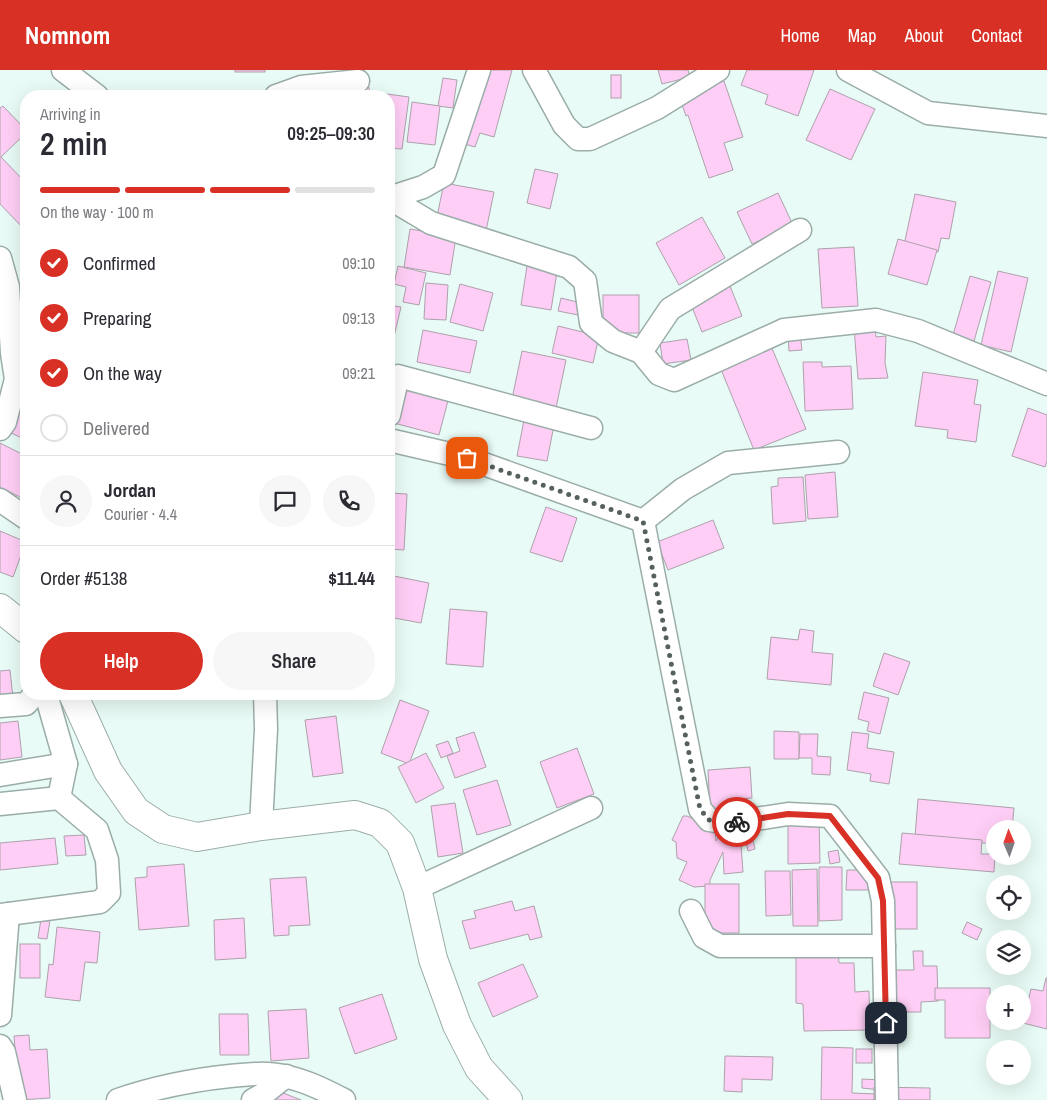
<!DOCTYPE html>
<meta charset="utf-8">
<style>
:root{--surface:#fff;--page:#f7f7f7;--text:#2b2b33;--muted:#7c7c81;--line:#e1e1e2;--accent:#d93025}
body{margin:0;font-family:"Archivo Narrow",sans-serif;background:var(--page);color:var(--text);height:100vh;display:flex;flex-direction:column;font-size:19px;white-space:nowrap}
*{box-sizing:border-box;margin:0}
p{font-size:16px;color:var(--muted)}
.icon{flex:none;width:28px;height:28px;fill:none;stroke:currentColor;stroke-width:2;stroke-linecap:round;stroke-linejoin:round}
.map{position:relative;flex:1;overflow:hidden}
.side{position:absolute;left:20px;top:20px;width:375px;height:610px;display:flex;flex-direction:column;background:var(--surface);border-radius:20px;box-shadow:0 5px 20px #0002}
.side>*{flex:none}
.needle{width:32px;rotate:358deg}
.tools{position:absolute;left:986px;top:750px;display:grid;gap:10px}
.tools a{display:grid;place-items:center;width:45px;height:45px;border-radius:50%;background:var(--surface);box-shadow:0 5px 20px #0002;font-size:25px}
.pin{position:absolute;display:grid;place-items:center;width:42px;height:42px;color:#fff;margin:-21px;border-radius:10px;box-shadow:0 2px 8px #0006}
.courier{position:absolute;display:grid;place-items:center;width:50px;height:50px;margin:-25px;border:4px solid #d93025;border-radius:50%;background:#fff;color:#222;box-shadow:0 1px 6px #0007}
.summary em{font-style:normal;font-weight:600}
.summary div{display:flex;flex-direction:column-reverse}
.summary{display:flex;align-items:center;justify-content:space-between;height:85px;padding:0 20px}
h1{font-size:32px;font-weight:600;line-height:38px}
.bar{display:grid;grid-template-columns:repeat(4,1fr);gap:8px 5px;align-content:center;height:60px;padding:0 20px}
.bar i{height:6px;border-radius:4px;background:var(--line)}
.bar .current{background:var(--accent)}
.bar p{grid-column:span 4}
.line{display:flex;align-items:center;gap:12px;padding:0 20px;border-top:1px solid var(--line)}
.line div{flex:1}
.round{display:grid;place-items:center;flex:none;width:52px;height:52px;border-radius:26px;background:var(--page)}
ol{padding:0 20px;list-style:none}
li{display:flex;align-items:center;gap:15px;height:55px}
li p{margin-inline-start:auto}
li .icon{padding:5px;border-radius:50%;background:var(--accent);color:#fff;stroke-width:4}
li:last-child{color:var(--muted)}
li i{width:28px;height:28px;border:2px solid var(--line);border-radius:50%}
.primary-button{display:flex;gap:10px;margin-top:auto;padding:10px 20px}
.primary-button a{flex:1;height:58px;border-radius:30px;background:var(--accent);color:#fff;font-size:20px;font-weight:600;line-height:58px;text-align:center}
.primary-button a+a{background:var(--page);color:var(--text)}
header{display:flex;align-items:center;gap:30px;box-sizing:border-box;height:70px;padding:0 25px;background:var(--accent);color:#fff}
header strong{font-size:24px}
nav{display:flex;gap:28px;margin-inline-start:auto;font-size:18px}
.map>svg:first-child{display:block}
.building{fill:#ffcef6;stroke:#ada1ab}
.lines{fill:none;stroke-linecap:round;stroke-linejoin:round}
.minor-casing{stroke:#9bada8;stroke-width:25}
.secondary-casing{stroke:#9bada8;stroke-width:30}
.minor{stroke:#fff;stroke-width:22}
.secondary{stroke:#fff;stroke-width:28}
.done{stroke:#56605d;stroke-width:5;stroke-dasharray:0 9}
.route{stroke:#d93025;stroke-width:6}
</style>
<header>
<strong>Nomnom</strong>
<nav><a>Home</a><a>Map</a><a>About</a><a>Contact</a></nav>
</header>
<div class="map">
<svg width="1047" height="1030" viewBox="0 0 1047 1030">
<rect width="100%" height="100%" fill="#e9fbf6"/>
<g class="building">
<rect x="235" y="0" width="30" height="2"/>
<polygon points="482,0 512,0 494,67 480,63 475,77 461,73"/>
<polygon points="658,0 688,0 690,7 662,14"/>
<polygon points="747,0 814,0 798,46 765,34 768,25 741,15"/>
<rect x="611" y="5" width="10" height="23"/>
<polygon points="443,8 457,10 453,38 438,36"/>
<polygon points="724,11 743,67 724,73 733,100 709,108 688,45 686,46 679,26"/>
<polygon points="369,17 370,26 330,26 330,19"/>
<polygon points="830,19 875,39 851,90 806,70"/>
<polygon points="380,23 409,27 402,79 389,78 389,26 380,26"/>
<polygon points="412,32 440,36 435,75 407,72"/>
<polygon points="3,36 26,60 26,63 1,87 26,113 26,161 0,134 0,38"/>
<polygon points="535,99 558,104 550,139 527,133"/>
<polygon points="444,113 494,122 486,161 436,151"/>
<polygon points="778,123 793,155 752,174 737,142"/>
<polygon points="915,124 956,132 949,169 941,168 938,182 904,175"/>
<polygon points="702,147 725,188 679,215 656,173"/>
<polygon points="410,159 456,167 450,205 404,197"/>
<polygon points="898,169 937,180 927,215 888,204"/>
<polygon points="854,177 858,236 822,238 818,179"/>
<polygon points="398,196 426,203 419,235 403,232 406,217 394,214"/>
<polygon points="527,196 557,202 551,240 521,235"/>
<polygon points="998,201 1028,208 1011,282 981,275"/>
<polygon points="970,206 991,212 974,271 953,265"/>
<polygon points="426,213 448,215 446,250 424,249"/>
<polygon points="460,214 493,223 483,261 450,252"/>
<polygon points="730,216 742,246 702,262 690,232"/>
<rect x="603" y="225" width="36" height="38"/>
<polygon points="561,228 585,234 583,246 558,241"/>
<polygon points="389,235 401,237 392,275 389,274"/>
<polygon points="558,256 599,266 593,293 552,283"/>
<polygon points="875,256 876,267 886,266 885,293 888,308 858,309 854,257"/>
<polygon points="423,260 477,271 470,303 417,292"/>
<polygon points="800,263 802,280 789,281 788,264"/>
<polygon points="687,269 691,290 663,294 660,273"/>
<polygon points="771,276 806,359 754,380 720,297"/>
<polygon points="522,281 566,290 556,338 512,329"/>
<polygon points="803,292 822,292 822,297 851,296 853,339 805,341"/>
<polygon points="923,302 978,310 974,334 981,335 976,372 947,368 948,360 915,356"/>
<polygon points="406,311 450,323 439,365 394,353"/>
<polygon points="21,331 26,333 26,370 7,361"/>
<polygon points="1028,338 1047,345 1047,391 1045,397 1012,386"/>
<polygon points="524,350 554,355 547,391 517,386"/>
<polygon points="0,373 26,386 26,430 0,417"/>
<polygon points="835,402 838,447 808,449 805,405"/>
<polygon points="803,407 806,451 773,454 771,417 778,416 778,408"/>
<polygon points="389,423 407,424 404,480 389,479"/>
<polygon points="546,437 577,448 562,492 530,482"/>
<polygon points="713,450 724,478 668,500 657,472"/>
<polygon points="0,461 26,472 13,507 0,502"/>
<polygon points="389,505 429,513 421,553 389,547"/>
<polygon points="450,539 487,542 483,597 446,594"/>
<polygon points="800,559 814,561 812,582 833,584 831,615 767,609 771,567 798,570"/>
<polygon points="884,583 910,592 898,625 873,616"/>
<polygon points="10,600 13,628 0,629 0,601"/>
<polygon points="864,622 889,628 880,664 867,661 869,652 858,649"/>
<polygon points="400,630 429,641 409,694 381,683"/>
<polygon points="336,646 343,703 313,707 305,650"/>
<polygon points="18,651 22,687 0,690 0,653"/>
<polygon points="774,661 799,662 799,689 774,689"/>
<polygon points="474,662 486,697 455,708 447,686 460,681 456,668"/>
<polygon points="852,662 869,664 867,678 894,682 889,714 870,711 871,704 847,700"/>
<polygon points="800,664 818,664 817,686 831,687 830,705 812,704 812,688 799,688"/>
<polygon points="448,671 453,683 441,688 436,675"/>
<polygon points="577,678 594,724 557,738 540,692"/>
<polygon points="426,683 444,718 416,733 398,697"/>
<polygon points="750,697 752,728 736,729 737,739 710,741 708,700"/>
<polygon points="497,710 511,755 477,765 463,720"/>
<polygon points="918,729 1014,738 1012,759 995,759 995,774 915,767"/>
<polygon points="455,733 463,783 438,787 431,736"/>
<polygon points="683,746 687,746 715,759 716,771 721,761 740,760 743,802 724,804 723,782 710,810 710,816 694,817 679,810 687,792 677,788 676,772 672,770"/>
<polygon points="819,749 820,793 788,794 788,750"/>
<polygon points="750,757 755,779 748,781 743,759"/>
<polygon points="902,763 982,770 981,784 995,784 994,802 899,794"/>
<polygon points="84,765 86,785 66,786 64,766"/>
<polygon points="55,768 58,794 0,800 0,773"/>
<polygon points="838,780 840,792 830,794 828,782"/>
<polygon points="184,794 189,856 139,860 135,808 147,807 147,797"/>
<polygon points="819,797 842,797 842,850 819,851"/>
<polygon points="817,799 818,856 793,856 792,800"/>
<polygon points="847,800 870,800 869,820 846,820"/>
<polygon points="765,801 790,801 791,845 766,846"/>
<polygon points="306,807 310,855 289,856 289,865 274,866 270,809"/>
<rect x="891" y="812" width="26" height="47"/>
<rect x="705" y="814" width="34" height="49"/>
<polygon points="512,831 515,841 534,836 542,867 530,870 528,864 470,879 462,851 476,848 474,841"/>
<polygon points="244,848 246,888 215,890 214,850"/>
<polygon points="41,849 50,850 47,869 38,868"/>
<polygon points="967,852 982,859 977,870 962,863"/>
<polygon points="57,857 100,862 97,893 85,892 80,931 45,927 49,894 53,895"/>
<rect x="20" y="874" width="20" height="34"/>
<polygon points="796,880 838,880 839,893 854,893 855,922 869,921 870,960 804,961 803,934 796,933"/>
<polygon points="913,881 923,881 923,896 937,896 938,931 921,932 921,942 893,942 892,900 914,900"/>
<polygon points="523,894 538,927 493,947 478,913"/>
<polygon points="1046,908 1047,908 1047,959 1023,953 1031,919 1043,921"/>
<polygon points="935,918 990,918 990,968 945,968 945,930 935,930"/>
<polygon points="382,924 397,969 355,984 339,938"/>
<polygon points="306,939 309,988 271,991 268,941"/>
<polygon points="219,944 248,944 249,985 220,985"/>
<polygon points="29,965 30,980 47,979 50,1028 19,1030 14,966"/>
<polygon points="822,977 853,978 852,1023 876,1024 876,1030 821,1030"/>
<rect x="856" y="979" width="16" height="14"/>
<polygon points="725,986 773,987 772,1010 742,1009 742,1022 724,1021"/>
<polygon points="862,1009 881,1010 880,1020 862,1018"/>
<polygon points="874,1017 930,1018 930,1030 874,1030"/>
<polygon points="278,1021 301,1030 275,1030"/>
</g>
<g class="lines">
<g class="minor-casing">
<g id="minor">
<polyline points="63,0 97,26"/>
<polyline points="534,0 564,55 578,69 590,69 657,38 718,0"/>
<polyline points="848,0 928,43 1047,56"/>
<polyline points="276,26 301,17 358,11"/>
<polyline points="389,128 431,153 569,197 585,211 591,253 613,271 641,282 659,304 674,310 784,260 876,250 918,261 1047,314"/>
<polyline points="389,128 423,117 444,105 479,0"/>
<polyline points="0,188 8,217 12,283 16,309 5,352 0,359"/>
<polyline points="641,282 670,239 800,160"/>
<polyline points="389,345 398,306 591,358"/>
<polyline points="389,370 467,388 643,451 700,739 709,750 730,753 788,744 830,746 878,808 883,831 887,1030"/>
<polyline points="0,430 26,448"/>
<polyline points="643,451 683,419 728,393 838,382"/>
<polyline points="46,624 66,694 59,728"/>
<polyline points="0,636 26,634 35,624"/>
<polyline points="0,705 66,694"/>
<polyline points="0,734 59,728 97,760 107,790 109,823 100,832 0,845"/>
<polyline points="261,756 266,659 265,624"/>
<polyline points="417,818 591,738"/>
<polyline points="691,841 704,867 720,876 884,876"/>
<polyline points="0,945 8,844"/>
<polyline points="0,976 4,982 15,1030"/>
<path d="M 118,1030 C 156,1017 191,1010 230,1006 C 249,1004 269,1002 287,1007 C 307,1011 326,1021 344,1030"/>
<polyline points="253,1030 262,1025 286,1006"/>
</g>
</g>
<g class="secondary-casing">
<g id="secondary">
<polyline points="0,538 26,559"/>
<polyline points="73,624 108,701 136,741 163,759 197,767 261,756 355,745 380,753 400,773 417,818 433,889 457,955 479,998 508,1030"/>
</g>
</g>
<use href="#minor" class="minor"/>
<use href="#secondary" class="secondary"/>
</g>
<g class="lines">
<polyline class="done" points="467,388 643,451 700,739 709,750 730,753 737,752"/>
<polyline class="route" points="737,752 788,744 830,746 878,808 883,831 886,953"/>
</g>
</svg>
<div class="tools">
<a><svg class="needle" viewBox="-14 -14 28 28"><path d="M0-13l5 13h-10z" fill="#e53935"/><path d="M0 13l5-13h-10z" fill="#7c7c81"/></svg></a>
<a><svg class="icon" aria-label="locate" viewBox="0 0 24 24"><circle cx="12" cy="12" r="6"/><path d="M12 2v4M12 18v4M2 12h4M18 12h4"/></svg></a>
<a><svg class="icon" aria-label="layers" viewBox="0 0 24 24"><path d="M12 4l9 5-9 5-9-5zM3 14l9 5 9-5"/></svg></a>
<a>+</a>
<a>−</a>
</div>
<div class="pin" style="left:467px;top:388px;background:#ea580c"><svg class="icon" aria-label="bag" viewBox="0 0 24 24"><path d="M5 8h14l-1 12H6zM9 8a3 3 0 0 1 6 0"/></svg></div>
<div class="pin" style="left:886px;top:953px;background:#1f2937"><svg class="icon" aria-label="home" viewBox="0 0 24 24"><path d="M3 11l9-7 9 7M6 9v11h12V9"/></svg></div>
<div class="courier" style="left:737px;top:752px"><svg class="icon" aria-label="bike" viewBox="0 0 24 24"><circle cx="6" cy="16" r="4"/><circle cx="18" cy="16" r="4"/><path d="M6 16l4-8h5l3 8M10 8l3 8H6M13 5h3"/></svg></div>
<section class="side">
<div class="summary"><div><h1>2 min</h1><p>Arriving in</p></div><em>09:25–09:30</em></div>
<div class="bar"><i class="current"></i><i class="current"></i><i class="current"></i><i></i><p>On the way · 100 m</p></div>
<ol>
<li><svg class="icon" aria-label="check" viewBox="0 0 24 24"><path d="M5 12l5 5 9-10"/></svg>Confirmed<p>09:10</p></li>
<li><svg class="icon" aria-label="check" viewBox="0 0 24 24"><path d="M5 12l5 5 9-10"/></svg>Preparing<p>09:13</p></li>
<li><svg class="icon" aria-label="check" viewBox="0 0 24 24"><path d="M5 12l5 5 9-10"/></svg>On the way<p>09:21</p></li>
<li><i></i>Delivered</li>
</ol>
<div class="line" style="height:90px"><a class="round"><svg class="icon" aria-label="person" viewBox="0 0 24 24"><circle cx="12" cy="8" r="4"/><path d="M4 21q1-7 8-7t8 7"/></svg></a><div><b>Jordan</b><p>Courier · 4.4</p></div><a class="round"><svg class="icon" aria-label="chat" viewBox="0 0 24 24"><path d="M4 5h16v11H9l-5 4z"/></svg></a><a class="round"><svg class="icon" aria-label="phone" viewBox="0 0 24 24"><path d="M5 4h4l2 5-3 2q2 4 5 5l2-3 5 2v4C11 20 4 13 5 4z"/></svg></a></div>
<div class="line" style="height:65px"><div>Order #5138</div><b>$11.44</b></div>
<div class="primary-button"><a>Help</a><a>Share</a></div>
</section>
</div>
